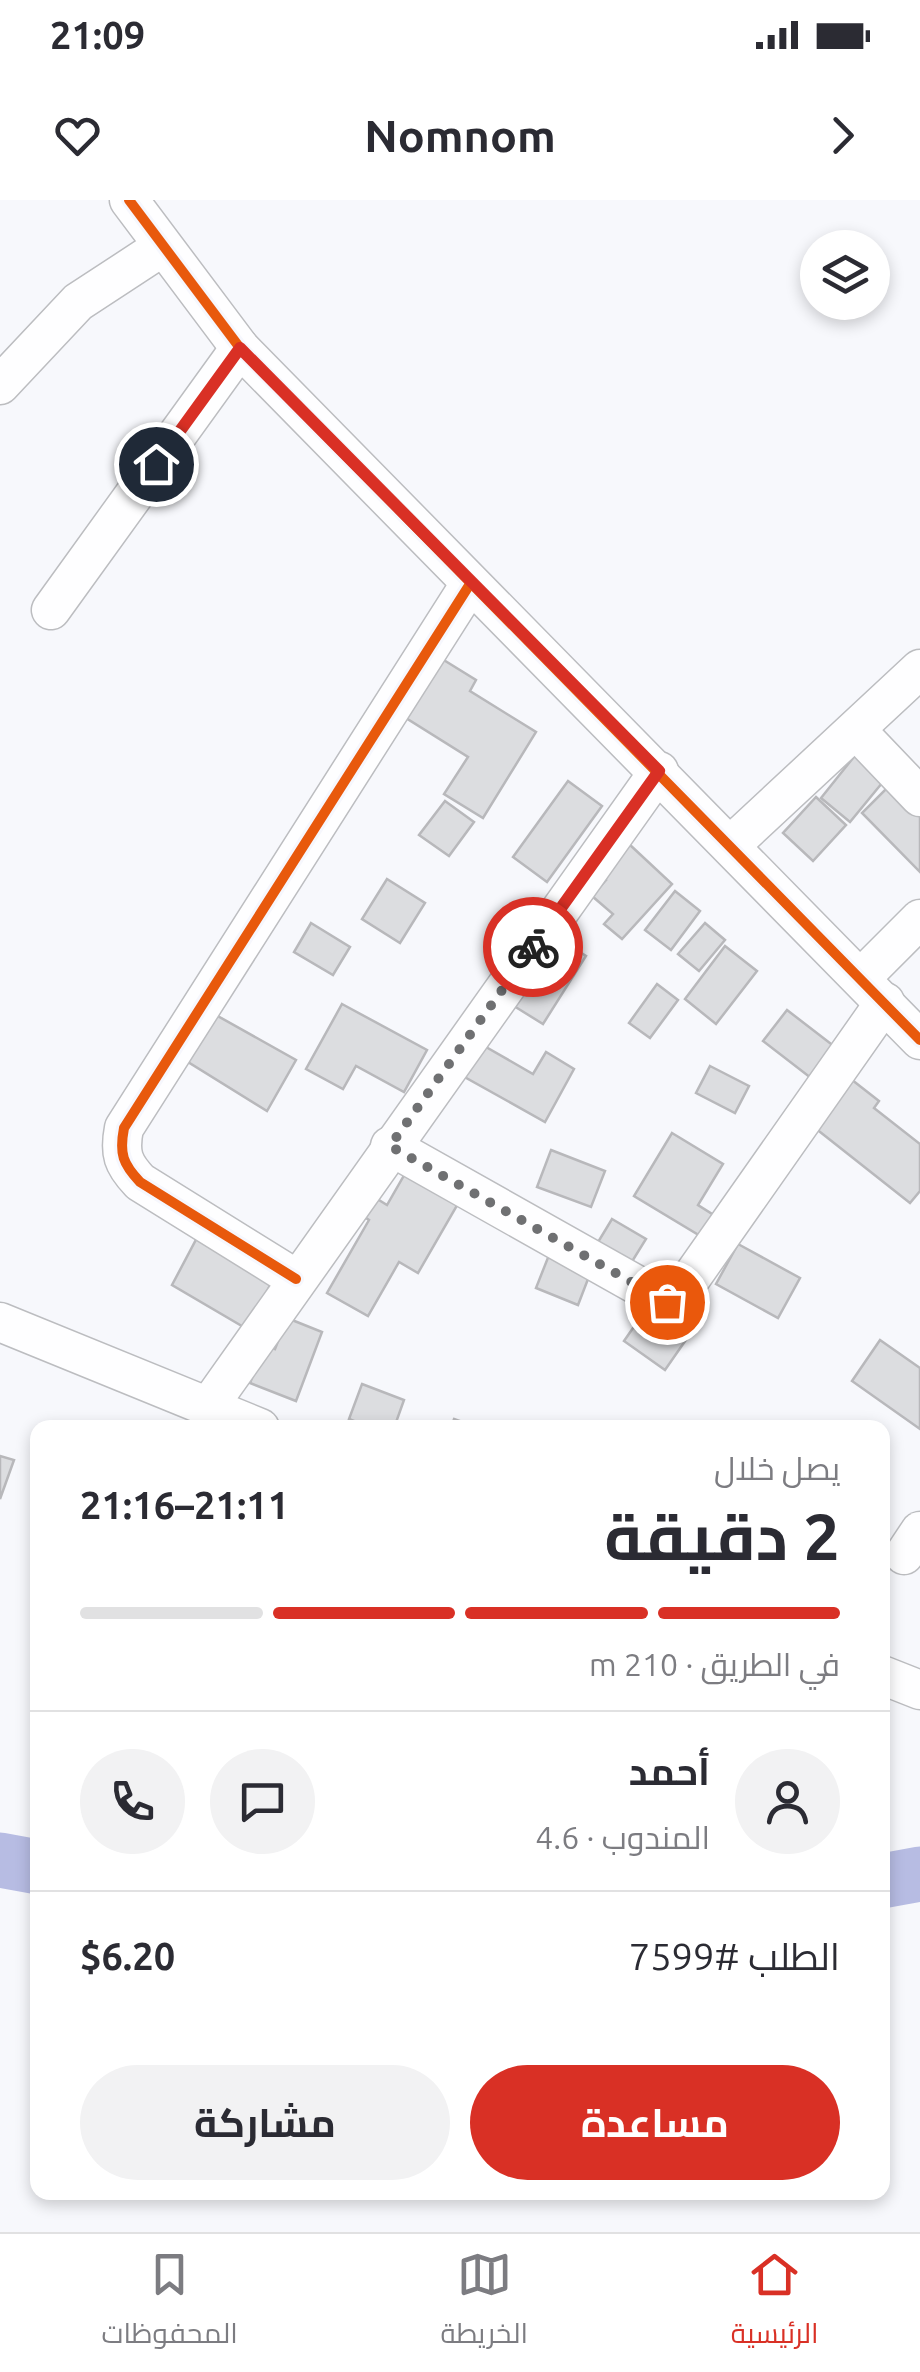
<!DOCTYPE html>
<html lang="ar">
<meta charset="utf-8">
<style>
:root{--surface:#fff;--page:#f2f2f3;--text:#2b2b33;--muted:#7c7c81;--line:#e1e1e2;--accent:#d93025}
body{margin:0;font-family:Ubuntu,Cairo,sans-serif;background:var(--page);color:var(--text);direction:rtl;height:100vh;display:flex;flex-direction:column;font-size:38px;white-space:nowrap}
*{box-sizing:border-box;margin:0}
p{font-size:32px;color:var(--muted)}
.icon{flex:none;width:55px;height:55px;fill:none;stroke:currentColor;stroke-width:2;stroke-linecap:round;stroke-linejoin:round}
.map{position:relative;flex:1;overflow:hidden;direction:ltr}
.sheet{position:absolute;left:30px;top:1220px;width:860px;height:780px;display:flex;flex-direction:column;background:var(--surface);border-radius:20px;box-shadow:0 5px 15px #0003;direction:rtl}
.sheet>*{flex:none}
.fabs{position:absolute;left:800px;top:30px;display:grid;gap:20px}
.fabs a{display:grid;place-items:center;width:90px;height:90px;border-radius:50%;background:var(--surface);box-shadow:0 5px 15px #0003;font-size:50px}
.pin{position:absolute;display:grid;place-items:center;width:85px;height:85px;color:#fff;margin:-42px;border:5px solid #fff;border-radius:50%;box-shadow:0 2px 10px #0007}
.courier{position:absolute;display:grid;place-items:center;width:100px;height:100px;margin:-50px;border:8px solid #d93025;border-radius:50%;background:#fff;color:#222;box-shadow:0 2px 12px #0007}
.head em{font-style:normal;font-weight:700}
.head div{display:flex;flex-direction:column-reverse}
.head{display:flex;align-items:center;justify-content:space-between;height:170px;padding:0 50px}
h1{font-size:65px;font-weight:700;line-height:75px}
.bar{display:grid;grid-template-columns:repeat(4,1fr);gap:15px 10px;align-content:center;height:120px;padding:0 50px}
.bar i{height:12px;border-radius:8px;background:var(--line)}
.bar .selected{background:var(--accent)}
.bar p{grid-column:span 4}
.line{display:flex;align-items:center;gap:25px;padding:0 50px;border-top:2px solid var(--line)}
.line div{flex:1}
.round{display:grid;place-items:center;flex:none;width:105px;height:105px;border-radius:52px;background:var(--page)}
.button{display:flex;gap:20px;margin-top:auto;padding:20px 50px}
.button a{flex:1;height:115px;border-radius:60px;background:var(--accent);color:#fff;font-size:40px;font-weight:700;line-height:115px;text-align:center}
.button a+a{background:var(--page);color:var(--text)}
.status{display:flex;justify-content:space-between;align-items:center;height:70px;padding:0 50px;background:var(--surface);direction:ltr}
.status svg{height:28px;fill:currentColor}
header{display:flex;justify-content:space-between;align-items:center;height:130px;padding:0 50px;background:var(--surface);font-size:45px;font-weight:700}
.tabs{display:flex;justify-content:space-around;align-items:center;height:140px;border-top:2px solid var(--line);background:var(--surface);font-size:28px;color:var(--muted)}
.tabs a{display:grid;justify-items:center;gap:5px}
.tabs .selected{color:var(--accent)}
.map>svg:first-child{display:block}
.lines{fill:none;stroke-linecap:round;stroke-linejoin:round}
.river{stroke:#b7bce3;stroke-width:55}
.building{fill:#dcdde0;stroke:#b8b8bb;stroke-width:2.5}
.minor-casing{stroke:#bcbdc0;stroke-width:41}
.minor{stroke:#fefeff;stroke-width:38}
.cycleway-casing{stroke:#f6f7fd;stroke-width:16}
.cycleway{stroke:#e8590c;stroke-width:10}
.done{stroke:#6f7072;stroke-width:10;stroke-dasharray:0 18}
.route{stroke:#d93025;stroke-width:12}
</style>
<div class="status"><b>21:09</b><svg viewBox="0 0 49 12"><path d="M0 12V9h3v3zM5 12V6h3v6zM10 12V3h3v9zM15 12V0h3v12zM26 1h20v11H26zM47 4h2v5h-2z"/></svg></div>
<header><svg class="icon" aria-label="forward" viewBox="0 0 24 24"><path d="M9 5l7 7-7 7"/></svg>Nomnom<svg class="icon" aria-label="heart" viewBox="0 0 24 24"><path d="M12 20l-8-8c-3-5 5-10 8-4 3-6 11-1 8 4z"/></svg></header>
<div class="map">
<svg width="920" height="2032" viewBox="0 0 920 2032">
<rect width="100%" height="100%" fill="#f7f8fc"/>
<g class="lines">
<g class="river">
<polyline points="0,1660 38,1667"/>
<polyline points="882,1681 920,1674"/>
</g>
</g>
<g class="building">
<polygon points="434,454 476,480 470,491 536,532 483,618 444,594 468,557 398,513"/>
<polygon points="857,553 887,577 850,622 821,598"/>
<polygon points="568,581 602,606 547,682 513,657"/>
<polygon points="890,585 920,616 920,672 862,613"/>
<polygon points="816,597 846,625 813,661 783,633"/>
<polygon points="445,601 474,622 449,656 419,635"/>
<polygon points="629,644 672,684 622,739 604,724 613,714 592,696 606,680 601,675"/>
<polygon points="387,679 425,703 400,743 362,719"/>
<polygon points="675,691 700,711 671,750 645,730"/>
<polygon points="311,723 350,747 333,775 294,752"/>
<polygon points="705,723 725,740 699,771 678,754"/>
<polygon points="552,735 586,756 543,824 509,803"/>
<polygon points="725,746 757,771 716,824 685,799"/>
<polygon points="657,784 678,800 650,838 629,823"/>
<polygon points="342,804 427,850 404,892 356,866 343,889 306,869"/>
<polygon points="207,810 296,860 267,911 180,857"/>
<polygon points="787,810 835,847 811,878 763,841"/>
<polygon points="479,843 533,874 546,852 574,869 545,922 461,875"/>
<polygon points="710,866 749,886 735,913 696,893"/>
<polygon points="847,876 879,901 874,908 920,944 920,991 910,1003 810,924"/>
<polygon points="672,933 723,964 698,1005 720,1019 707,1040 634,996"/>
<polygon points="551,950 605,971 591,1007 537,987"/>
<polygon points="406,972 459,1002 418,1073 399,1062 368,1116 327,1093 369,1020 363,1016 374,997 387,1005"/>
<polygon points="612,1019 646,1039 628,1068 595,1047"/>
<polygon points="199,1034 276,1074 247,1129 172,1085"/>
<polygon points="738,1044 800,1078 778,1118 716,1084"/>
<polygon points="551,1050 593,1066 578,1105 536,1088"/>
<polygon points="649,1105 690,1134 665,1170 624,1141"/>
<polygon points="287,1118 322,1132 296,1201 250,1183 265,1145 275,1149"/>
<polygon points="880,1140 920,1168 920,1229 852,1181"/>
<polygon points="362,1184 404,1200 394,1228 371,1228 349,1219"/>
<polygon points="454,1219 479,1228 451,1228"/>
<polygon points="0,1256 14,1260 0,1299"/>
</g>
<g class="lines">
<g class="minor-casing">
<g id="minor">
<polyline points="129,0 240,148 920,840"/>
<polyline points="0,185 78,102 162,47"/>
<polyline points="51,410 240,148"/>
<polyline points="856,530 920,597"/>
<polyline points="732,644 920,469"/>
<polyline points="862,777 920,719"/>
<polyline points="390,946 667,1102 682,1091 885,802"/>
<path d="M 296,1079 L 140,982 C 123,964 119,954 124,928 L 470,384"/>
<polyline points="0,1122 260,1228"/>
<polyline points="208,1207 659,571"/>
<polyline points="904,1355 920,1331"/>
<polyline points="882,1475 920,1490"/>
</g>
</g>
<use href="#minor" class="minor"/>
<g class="cycleway-casing">
<g id="cycleway">
<polyline points="129,0 240,148 920,840"/>
<path d="M 296,1079 L 140,982 C 123,964 119,954 124,928 L 470,384"/>
</g>
</g>
<use href="#cycleway" class="cycleway"/>
</g>
<g class="lines">
<polyline class="done" points="533,747 390,946 667,1102"/>
<polyline class="route" points="156,264 240,148 659,571 533,747"/>
</g>
</svg>
<div class="fabs">
<a><svg class="icon" aria-label="layers" viewBox="0 0 24 24"><path d="M12 4l9 5-9 5-9-5zM3 14l9 5 9-5"/></svg></a>
</div>
<div class="pin" style="left:667px;top:1102px;background:#ea580c"><svg class="icon" aria-label="bag" viewBox="0 0 24 24"><path d="M5 8h14l-1 12H6zM9 8a3 3 0 0 1 6 0"/></svg></div>
<div class="pin" style="left:156px;top:264px;background:#1f2937"><svg class="icon" aria-label="home" viewBox="0 0 24 24"><path d="M3 11l9-7 9 7M6 9v11h12V9"/></svg></div>
<div class="courier" style="left:533px;top:747px"><svg class="icon" aria-label="bike" viewBox="0 0 24 24"><circle cx="6" cy="16" r="4"/><circle cx="18" cy="16" r="4"/><path d="M6 16l4-8h5l3 8M10 8l3 8H6M13 5h3"/></svg></div>
<section class="sheet">
<div class="head"><div><h1>2 دقيقة</h1><p>يصل خلال</p></div><em>21:11–21:16</em></div>
<div class="bar"><i class="selected"></i><i class="selected"></i><i class="selected"></i><i></i><p>في الطريق · 210 m</p></div>
<div class="line" style="height:180px"><a class="round"><svg class="icon" aria-label="person" viewBox="0 0 24 24"><circle cx="12" cy="8" r="4"/><path d="M4 21q1-7 8-7t8 7"/></svg></a><div><b>أحمد</b><p>المندوب · 4.6</p></div><a class="round"><svg class="icon" aria-label="chat" viewBox="0 0 24 24"><path d="M4 5h16v11H9l-5 4z"/></svg></a><a class="round"><svg class="icon" aria-label="phone" viewBox="0 0 24 24"><path d="M5 4h4l2 5-3 2q2 4 5 5l2-3 5 2v4C11 20 4 13 5 4z"/></svg></a></div>
<div class="line" style="height:130px"><div>الطلب #7599</div><b>$6.20</b></div>
<div class="button"><a>مساعدة</a><a>مشاركة</a></div>
</section>
</div>
<nav class="tabs">
<a class="selected"><svg class="icon" aria-label="home" viewBox="0 0 24 24"><path d="M3 11l9-7 9 7M6 9v11h12V9"/></svg>الرئيسية</a>
<a><svg class="icon" aria-label="map" viewBox="0 0 24 24"><path d="M3 6l6-2 6 2 6-2v14l-6 2-6-2-6 2zM9 4v14M15 6v14"/></svg>الخريطة</a>
<a><svg class="icon" aria-label="saved" viewBox="0 0 24 24"><path d="M7 4h10v16l-5-4-5 4z"/></svg>المحفوظات</a>
</nav>
